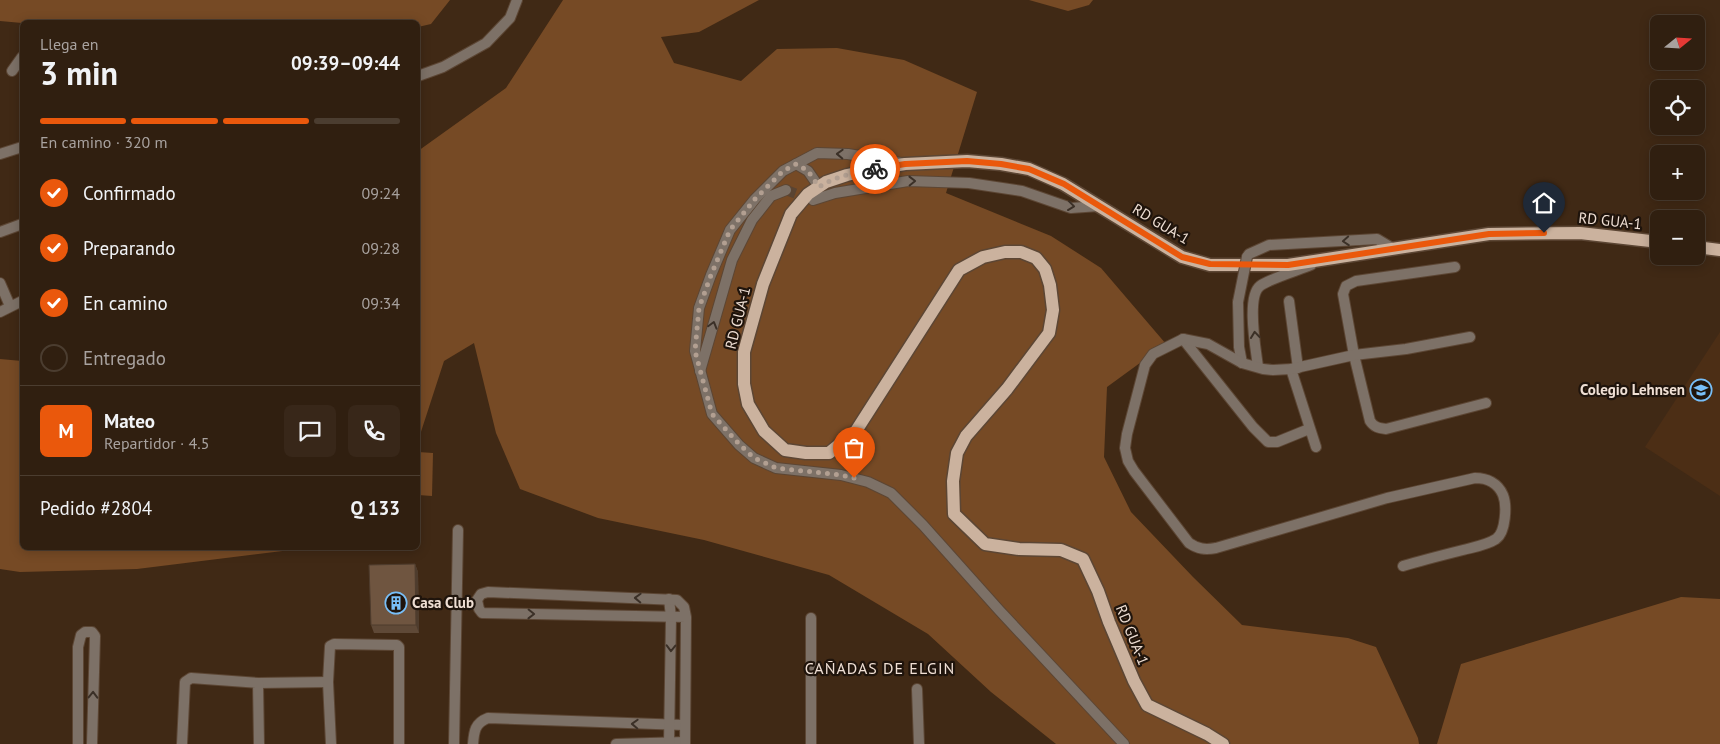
<!DOCTYPE html>
<html lang="es">
<meta charset="utf-8">
<style>
:root{--surface:#301f10;--page:#382719;--text:#f1f3f6;--muted:#a8a29f;--line:#4b3d30;--accent:#ea580c}
body{margin:0;font-family:"PT Sans",sans-serif;background:var(--page);color:var(--text);height:100vh;display:flex;flex-direction:column;font-size:19px;white-space:nowrap}
*{box-sizing:border-box;margin:0}
p{font-size:16px;color:var(--muted)}
.icon{flex:none;width:28px;height:28px;fill:none;stroke:currentColor;stroke-width:2;stroke-linecap:round;stroke-linejoin:round}
.map{position:relative;flex:1;overflow:hidden}
.side{position:absolute;left:20px;top:20px;width:400px;height:530px;display:flex;flex-direction:column;background:var(--surface);border-radius:8px;box-shadow:0 2px 12px #0003,0 0 0 1px var(--line)}
.side>*{flex:none}
.needle{width:32px;rotate:72deg}
.tools{position:absolute;left:1650px;top:15px;display:grid;gap:10px}
.tools a{display:grid;place-items:center;width:55px;height:55px;border-radius:8px;background:var(--surface);box-shadow:0 2px 12px #0003,0 0 0 1px var(--line);font-size:25px}
.pin{position:absolute;display:grid;place-items:center;width:42px;height:42px;color:#fff;margin:-51px -21px;border-radius:50% 50% 50% 0;rotate:-45deg;box-shadow:0 0 5px #0007}
.pin .icon{rotate:45deg}
.courier{position:absolute;display:grid;place-items:center;width:50px;height:50px;margin:-25px;border:4px solid #ea580c;border-radius:50%;background:#fff;color:#222;box-shadow:0 1px 6px #0007}
.head em{font-style:normal;font-weight:800}
.head div{display:flex;flex-direction:column-reverse}
.head{display:flex;align-items:center;justify-content:space-between;height:85px;padding:0 20px}
h1{font-size:32px;font-weight:800;line-height:38px}
.bar{display:grid;grid-template-columns:repeat(4,1fr);gap:8px 5px;align-content:center;height:60px;padding:0 20px}
.bar i{height:6px;border-radius:4px;background:var(--line)}
.bar .on{background:var(--accent)}
.bar p{grid-column:span 4}
.line{display:flex;align-items:center;gap:12px;padding:0 20px;border-top:1px solid var(--line)}
.line div{flex:1}
.round{display:grid;place-items:center;flex:none;width:52px;height:52px;border-radius:8px;background:var(--page)}
ol{padding:0 20px;list-style:none}
li{display:flex;align-items:center;gap:15px;height:55px}
li p{margin-inline-start:auto}
li .icon{padding:5px;border-radius:50%;background:var(--accent);color:#fff;stroke-width:4}
li:last-child{color:var(--muted)}
li i{width:28px;height:28px;border:2px solid var(--line);border-radius:50%}
.map>svg:first-child{display:block}
.built{fill:#4c2e15}
.green{fill:#764a25}
.lines{fill:none;stroke-linecap:round;stroke-linejoin:round}
.minor-tunnel{stroke:#5a4432;stroke-width:10;stroke-dasharray:10 5;stroke-linecap:butt}
.minor-casing{stroke:#5c4634;stroke-width:12}
.primary-casing{stroke:#5c4634;stroke-width:15}
.minor{stroke:#7d7167;stroke-width:10}
.primary{stroke:#cbb29e;stroke-width:12}
.minor-bridge-casing{stroke:#5c4634;stroke-width:12;stroke-linecap:butt}
.minor-bridge{stroke:#7d7167;stroke-width:10}
.wall{fill:#5f4937}
.shaded-wall{fill:#4e3c2d}
.building{fill:#6f5540;stroke:#4e3c2d}
.oneway{stroke:#3b3027}
.done{stroke:#b29f91;stroke-width:5;stroke-dasharray:0 9}
.route{stroke:#ea580c;stroke-width:6}
.labels{text-anchor:middle;stroke-width:4.5;stroke-linejoin:round;paint-order:stroke}
.street-label{font-size:15px;fill:#efdfd4;stroke:#1f140c}
.poi-label{font-size:15px;font-weight:bold;fill:#efdfd4;stroke:#1f140c;text-anchor:end}
.neighbourhood-label{font-size:16px;letter-spacing:1px;fill:#efdfd4;stroke:#1f140c}
</style>
<div class="map">
<svg width="1720" height="744" viewBox="0 0 1720 744">
<rect width="100%" height="100%" fill="#402915"/>
<polygon class="built" points="1720,332 1720,496 1645,447"/>
<g class="green">
<polygon points="0,0 450,0 431,24 418,27 418,22 22,23 0,21"/>
<polygon points="563,0 759,0 699,32 661,37 674,63 741,81 777,49 837,48 904,60 977,92 946,193 1051,236 1101,268 1166,344 1107,387 1104,457 1131,512 1193,577 1242,625 1348,638 1376,647 1418,738 1419,744 1056,744 991,692 928,634 829,575 704,540 598,518 520,489 496,433 474,343 444,361 418,441 418,151 506,88"/>
<polygon points="1029,0 1093,0 1089,5 1068,11"/>
<polygon points="0,359 22,361 22,548 307,548 137,569 20,572 0,569"/>
<polygon points="418,452 433,453 432,496 418,495"/>
<polygon points="1681,597 1720,599 1720,744 1437,744 1461,664"/>
</g>
<g class="lines">
<polyline class="minor-tunnel" points="786,190 810,199"/>
<g class="minor-casing">
<g id="minor">
<polyline points="12,71 22,57"/>
<polyline points="418,76 443,67 486,43 510,18 517,0"/>
<polyline points="0,154 22,147"/>
<polyline points="901,163 848,154 817,153 783,171 755,199 730,230 711,275 699,308 695,351 712,414 739,445 754,458 776,468 841,475 868,482 891,493 923,525 999,610 1124,744"/>
<polyline points="796,164 808,171 819,187"/>
<polyline points="813,200 835,193 908,181 969,183 1022,191 1071,208 1099,206"/>
<polyline points="0,232 22,224"/>
<polyline points="1247,257 1249,254 1269,245 1377,239 1392,248"/>
<path d="M 1455,267 L 1356,281 L 1346,286 L 1343,294 L 1354,355 L 1370,421 C 1374,427 1378,428 1386,429 L 1486,403"/>
<polyline points="0,283 10,306"/>
<polyline points="1289,301 1298,368"/>
<polyline points="1238,302 1239,347 1242,363"/>
<polyline points="0,312 22,301"/>
<polyline points="1183,339 1253,427 1268,442 1277,442 1309,429"/>
<path d="M 1258,367 C 1256,350 1246,297 1260,286 C 1269,279 1299,270 1311,265"/>
<polyline points="1291,369 1316,447"/>
<polyline points="700,371 732,260 752,220 771,196 786,190"/>
<path d="M 1403,566 C 1423,560 1443,555 1463,550 C 1474,547 1487,545 1496,539 C 1506,532 1507,505 1503,495 C 1498,483 1487,478 1475,478 L 1387,498 L 1216,548 C 1205,550 1198,549 1189,543 L 1134,471 L 1128,461 L 1125,448 L 1127,434 L 1145,365 L 1153,354 L 1183,339 L 1208,344 L 1242,363 L 1263,369 L 1273,370 L 1291,369 L 1354,355 L 1406,349 L 1470,337"/>
<polyline points="811,618 811,744"/>
<polyline points="258,683 328,682"/>
<polyline points="917,689 919,744"/>
<polyline points="78,744 78,647 81,635 85,632 92,632 95,636 92,744"/>
<polyline points="182,744 185,682 191,678 258,683 259,744"/>
<polyline points="331,744 328,682 330,646 334,644 397,645 399,647 399,744"/>
<polyline points="454,744 458,530"/>
<path d="M 473,744 C 474,731 475,723 488,718 L 684,725"/>
<polyline points="616,744 685,742"/>
<polyline points="669,744 671,617 669,599"/>
<polyline points="685,744 686,617 684,607 677,600 488,592 481,594 477,600 479,609 482,613 686,617"/>
</g>
</g>
<g class="primary-casing">
<g id="primary">
<polyline points="1696,247 1720,250"/>
<polyline points="1223,744 1207,734 1147,705 1134,681 1109,622 1098,591 1083,559 1061,550 1019,549 985,544 954,514 953,481 957,453 966,436 1007,389 1049,333 1053,310 1050,285 1045,269 1036,258 1021,252 1005,252 983,257 959,270 856,431 829,453 806,453 785,450 764,431 748,404 744,384 744,352 763,284 791,214 808,194 826,182 847,175 870,170 905,164 967,161 1001,164 1029,169 1063,184 1182,257 1210,265 1288,265 1489,234 1580,233 1659,242"/>
</g>
</g>
<use href="#minor" class="minor"/>
<use href="#primary" class="primary"/>
<g class="minor-bridge-casing">
<polyline id="minor-bridge" points="1238,302 1247,257"/>
</g>
<use href="#minor-bridge" class="minor-bridge"/>
</g>
<polygon class="wall" points="415,564 418,572 419,633 374,633 371,625"/>
<polygon class="shaded-wall" points="415,564 418,572 419,633 416,625"/>
<polygon class="building" points="415,564 416,625 371,625 369,565"/>
<defs><path id="oneway-chevron" d="M-2-3.5L2.5 0L-2 3.5" fill="none" stroke-width="1.6" stroke-linecap="round" stroke-linejoin="round" transform="scale(1.25)"/></defs>
<g class="oneway">
<use href="#oneway-chevron" transform="translate(840 154) rotate(-178)"/>
<use href="#oneway-chevron" transform="translate(912 181) rotate(-1)"/>
<use href="#oneway-chevron" transform="translate(1071 206) rotate(7)"/>
<use href="#oneway-chevron" transform="translate(1346 241) rotate(176)"/>
<use href="#oneway-chevron" transform="translate(713 325) rotate(-74)"/>
<use href="#oneway-chevron" transform="translate(1255 335) rotate(-96)"/>
<use href="#oneway-chevron" transform="translate(638 598) rotate(-178)"/>
<use href="#oneway-chevron" transform="translate(531 614) rotate(1)"/>
<use href="#oneway-chevron" transform="translate(671 648) rotate(91)"/>
<use href="#oneway-chevron" transform="translate(93 695) rotate(-89)"/>
<use href="#oneway-chevron" transform="translate(635 724) rotate(-178)"/>
</g>
<g class="lines">
<path class="done" d="M 854,478 L 841,475 L 776,468 L 754,458 L 739,444 L 712,414 L 695,351 L 699,308 L 711,275 L 730,230 L 755,199 L 783,171 L 796,164 L 808,171 L 819,187 C 836,176 856,172 875,169"/>
<polyline class="route" points="875,169 905,164 967,161 1001,164 1029,169 1064,184 1182,257 1210,264 1288,265 1489,234 1544,233"/>
</g>
<defs>
<g id="school-ring" transform="scale(1.125)"><circle r="9.5" fill="#1f140c" stroke="#78bff8" stroke-width="1.5"/><path d="M0-5L7-2L0 1L-7-2ZM-4 1L0 2.5L4 1V4Q0 6-4 4Z" fill="#78bff8"/></g>
<g id="building-ring" transform="scale(1.125)"><circle r="9.5" fill="#1f140c" stroke="#78bff8" stroke-width="1.5"/><path d="M-4-6H4V6H1V3H-1V6H-4ZM-2.5-4.3h1.7v1.8h-1.7ZM.8-4.3h1.7v1.8H.8ZM-2.5-1h1.7V.8h-1.7ZM.8-1h1.7V.8H.8Z" fill="#78bff8"/></g>
</defs>
<g fill-rule="evenodd">
<use href="#school-ring" x="1701" y="390"/>
<use href="#building-ring" x="396" y="603"/>
</g>
<g class="labels">
<g class="street-label">
<text transform="translate(1610 221) rotate(6)" y="5">RD GUA-1</text>
<text transform="translate(1161 224) rotate(31)" y="5">RD GUA-1</text>
<text transform="translate(738 318) rotate(-76)" y="5">RD GUA-1</text>
<text transform="translate(1132 635) rotate(68)" y="5">RD GUA-1</text>
</g>
<g class="poi-label">
<text x="1685" y="395">Colegio Lehnsen</text>
<text x="412" y="608" text-anchor="start">Casa Club</text>
</g>
<g class="neighbourhood-label">
<text x="880" y="674">CAÑADAS DE ELGIN</text>
</g>
</g>
</svg>
<div class="tools">
<a><svg class="needle" viewBox="-14 -14 28 28"><path d="M0-13l5 13h-10z" fill="#e53935"/><path d="M0 13l5-13h-10z" fill="#a8a29f"/></svg></a>
<a><svg class="icon" aria-label="locate" viewBox="0 0 24 24"><circle cx="12" cy="12" r="6"/><path d="M12 2v4M12 18v4M2 12h4M18 12h4"/></svg></a>
<a>+</a>
<a>−</a>
</div>
<div class="pin" style="left:854px;top:478px;background:#ea580c"><svg class="icon" aria-label="bag" viewBox="0 0 24 24"><path d="M5 8h14l-1 12H6zM9 8a3 3 0 0 1 6 0"/></svg></div>
<div class="pin" style="left:1544px;top:233px;background:#1f2937"><svg class="icon" aria-label="home" viewBox="0 0 24 24"><path d="M3 11l9-7 9 7M6 9v11h12V9"/></svg></div>
<div class="courier" style="left:875px;top:169px"><svg class="icon" aria-label="bike" viewBox="0 0 24 24"><circle cx="6" cy="16" r="4"/><circle cx="18" cy="16" r="4"/><path d="M6 16l4-8h5l3 8M10 8l3 8H6M13 5h3"/></svg></div>
<section class="side">
<div class="head"><div><h1>3 min</h1><p>Llega en</p></div><em>09:39–09:44</em></div>
<div class="bar"><i class="on"></i><i class="on"></i><i class="on"></i><i></i><p>En camino · 320 m</p></div>
<ol>
<li><svg class="icon" aria-label="check" viewBox="0 0 24 24"><path d="M5 12l5 5 9-10"/></svg>Confirmado<p>09:24</p></li>
<li><svg class="icon" aria-label="check" viewBox="0 0 24 24"><path d="M5 12l5 5 9-10"/></svg>Preparando<p>09:28</p></li>
<li><svg class="icon" aria-label="check" viewBox="0 0 24 24"><path d="M5 12l5 5 9-10"/></svg>En camino<p>09:34</p></li>
<li><i></i>Entregado</li>
</ol>
<div class="line" style="height:90px"><b class="round" style="background:var(--accent);color:#fff">M</b><div><b>Mateo</b><p>Repartidor · 4.5</p></div><a class="round"><svg class="icon" aria-label="chat" viewBox="0 0 24 24"><path d="M4 5h16v11H9l-5 4z"/></svg></a><a class="round"><svg class="icon" aria-label="phone" viewBox="0 0 24 24"><path d="M5 4h4l2 5-3 2q2 4 5 5l2-3 5 2v4C11 20 4 13 5 4z"/></svg></a></div>
<div class="line" style="height:65px"><div>Pedido #2804</div><b>Q 133</b></div>
</section>
</div>
